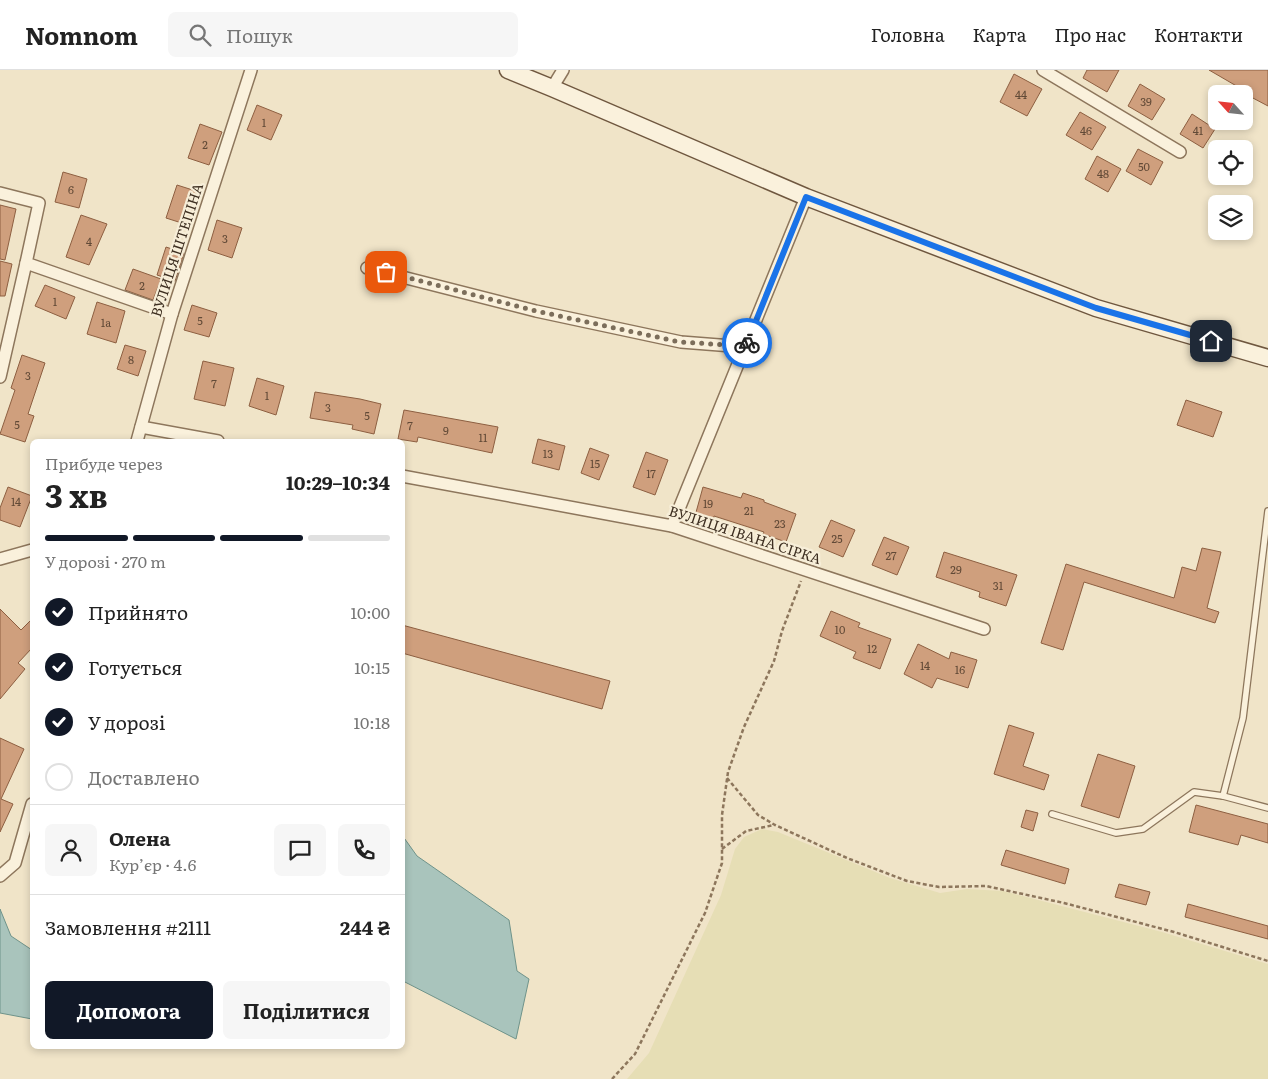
<!DOCTYPE html>
<html lang="uk">
<meta charset="utf-8">
<style>
:root{--surface:#fff;--page:#f6f6f6;--text:#222;--muted:#767676;--line:#e0e0e0;--accent:#111827}
body{margin:0;font-family:Literata,serif;background:var(--page);color:var(--text);height:100vh;display:flex;flex-direction:column;font-size:19px;white-space:nowrap}
*{box-sizing:border-box;margin:0}
p{font-size:16px;color:var(--muted)}
.icon{flex:none;width:28px;height:28px;fill:none;stroke:currentColor;stroke-width:2;stroke-linecap:round;stroke-linejoin:round}
.map{position:relative;flex:1;overflow:hidden}
.details{position:absolute;left:30px;top:369px;width:375px;height:610px;display:flex;flex-direction:column;background:var(--surface);border-radius:8px;box-shadow:0 2px 8px #0003}
.details>*{flex:none}
.needle{width:32px;rotate:297deg}
.tools{position:absolute;left:1208px;top:15px;display:grid;gap:10px}
.tools a{display:grid;place-items:center;width:45px;height:45px;border-radius:8px;background:var(--surface);box-shadow:0 2px 8px #0003;font-size:25px}
.pin{position:absolute;display:grid;place-items:center;width:42px;height:42px;color:#fff;margin:-21px;border-radius:10px;box-shadow:0 2px 8px #0006}
.courier{position:absolute;display:grid;place-items:center;width:50px;height:50px;margin:-25px;border:4px solid #1a73e8;border-radius:50%;background:#fff;color:#222;box-shadow:0 1px 6px #0007}
.summary em{font-style:normal;font-weight:700}
.summary div{display:flex;flex-direction:column-reverse}
.summary{display:flex;align-items:center;justify-content:space-between;height:85px;padding:0 15px}
h1{font-size:32px;font-weight:700;line-height:38px}
.bar{display:grid;grid-template-columns:repeat(4,1fr);gap:8px 5px;align-content:center;height:60px;padding:0 15px}
.bar i{height:6px;border-radius:4px;background:var(--line)}
.bar .current{background:var(--accent)}
.bar p{grid-column:span 4}
.line{display:flex;align-items:center;gap:12px;padding:0 15px;border-top:1px solid var(--line)}
.line div{flex:1}
.round{display:grid;place-items:center;flex:none;width:52px;height:52px;border-radius:8px;background:var(--page)}
ol{padding:0 15px;list-style:none}
li{display:flex;align-items:center;gap:15px;height:55px}
li p{margin-inline-start:auto}
li .icon{padding:5px;border-radius:50%;background:var(--accent);color:#fff;stroke-width:4}
li:last-child{color:var(--muted)}
li i{width:28px;height:28px;border:2px solid var(--line);border-radius:50%}
.action{display:flex;gap:10px;margin-top:auto;padding:10px 15px}
.action a{flex:1;height:58px;border-radius:8px;background:var(--accent);color:#fff;font-size:20px;font-weight:700;line-height:58px;text-align:center}
.action a+a{background:var(--page);color:var(--text)}
header{display:flex;align-items:center;gap:30px;box-sizing:border-box;height:70px;padding:0 25px;background:var(--surface);border-bottom:1px solid var(--line)}
header strong{font-size:24px}
nav{display:flex;gap:28px;margin-inline-start:auto;font-size:18px}
.search{width:350px;height:45px;background:var(--page);display:flex;align-items:center;gap:12px;box-sizing:border-box;padding:0 18px;border-radius:8px;color:var(--muted);font-size:19px}
.map>svg:first-child{display:block}
.farmland{fill:#e6deb5}
.water{fill:#a9c4bc;stroke:#6f938a}
.building{fill:#cf9f7d;stroke:#8d5f41}
.lines{fill:none;stroke-linecap:round;stroke-linejoin:round}
.service-casing{stroke:#8d765c;stroke-width:8}
.minor-casing{stroke:#8d765c;stroke-width:14}
.secondary-casing{stroke:#6f573f;stroke-width:19}
.path{stroke:#8d765c;stroke-width:2.5;stroke-dasharray:4 2.5;stroke-linecap:butt}
.service{stroke:#faf1dc;stroke-width:5.5}
.minor{stroke:#faf1dc;stroke-width:11}
.secondary{stroke:#faf1dc;stroke-width:16}
.done{stroke:#7c6e5b;stroke-width:5;stroke-dasharray:0 9}
.route{stroke:#1a73e8;stroke-width:6}
.labels{text-anchor:middle;stroke-width:4.5;stroke-linejoin:round;paint-order:stroke}
.number-label{font-size:11px;fill:#624a37}
.street-label{font-size:14px;fill:#3d2e20;stroke:#f7eed8}
</style>
<header>
<strong>Nomnom</strong>
<div class="search"><svg class="icon" aria-label="search" viewBox="0 0 24 24"><circle cx="10" cy="10" r="6"/><path d="M15 15l6 6"/></svg>Пошук</div>
<nav><a>Головна</a><a>Карта</a><a>Про нас</a><a>Контакти</a></nav>
</header>
<div class="map">
<svg width="1268" height="1009" viewBox="0 0 1268 1009">
<rect width="100%" height="100%" fill="#f0e4c8"/>
<polygon class="farmland" points="762,759 778,762 890,808 940,823 967,819 1003,821 1162,862 1268,894 1268,1009 627,1009 649,983 721,825 735,779 744,767"/>
<g class="water">
<polygon points="402,765 417,786 509,850 517,901 529,909 516,969 403,911"/>
<polygon points="0,839 11,866 32,880 32,949 0,943"/>
</g>
<g class="building">
<polygon points="1087,0 1119,0 1107,22 1083,8"/>
<polygon points="1209,0 1268,0 1268,36 1251,27 1252,25"/>
<polygon points="1014,4 1042,19 1027,46 1000,32"/>
<polygon points="1140,14 1165,29 1152,50 1128,36"/>
<polygon points="257,35 282,45 271,70 247,60"/>
<polygon points="1080,42 1106,57 1092,80 1066,65"/>
<polygon points="1192,44 1215,59 1203,78 1180,64"/>
<polygon points="200,54 222,62 209,95 188,88"/>
<polygon points="1138,79 1163,92 1151,115 1126,101"/>
<polygon points="1097,86 1121,99 1108,122 1085,109"/>
<polygon points="63,102 87,109 79,138 55,132"/>
<polygon points="177,115 199,122 188,155 166,148"/>
<polygon points="0,135 16,139 5,190 0,189"/>
<polygon points="81,145 107,154 89,195 66,187"/>
<polygon points="217,150 242,158 232,188 208,180"/>
<polygon points="166,177 184,183 175,211 157,205"/>
<polygon points="0,191 12,194 5,226 0,226"/>
<polygon points="133,199 161,209 153,230 125,220"/>
<polygon points="45,215 75,227 66,249 35,236"/>
<polygon points="97,232 125,241 116,273 87,264"/>
<polygon points="192,235 217,243 209,267 184,260"/>
<polygon points="125,275 146,281 138,306 117,299"/>
<polygon points="22,285 45,293 28,344 34,346 25,372 0,364 15,320 11,318"/>
<polygon points="203,291 234,298 225,336 194,329"/>
<polygon points="257,308 284,316 276,345 249,336"/>
<polygon points="315,322 360,329 381,334 374,364 352,359 353,355 310,348"/>
<polygon points="1186,330 1222,342 1213,367 1177,355"/>
<polygon points="404,340 498,357 492,383 418,367 417,372 398,369"/>
<polygon points="538,369 565,376 559,400 532,393"/>
<polygon points="590,378 609,385 599,410 581,403"/>
<polygon points="646,382 668,390 655,425 633,417"/>
<polygon points="8,417 32,426 20,457 0,450 0,438"/>
<polygon points="703,417 741,428 743,423 764,430 764,432 796,444 786,472 763,464 764,462 714,446 713,451 695,446"/>
<polygon points="831,450 855,460 843,487 819,477"/>
<polygon points="884,467 909,477 897,505 872,495"/>
<polygon points="1202,478 1221,482 1207,538 1219,542 1215,553 1084,512 1063,580 1041,573 1066,494 1174,528 1182,497 1196,501"/>
<polygon points="944,482 1017,505 1006,536 979,527 980,522 936,507"/>
<polygon points="0,539 21,560 32,549 32,578 18,593 25,599 0,629"/>
<polygon points="831,541 860,553 858,557 891,569 880,599 853,588 856,582 820,566"/>
<polygon points="402,555 610,611 602,639 402,583"/>
<polygon points="918,574 949,589 951,582 977,590 968,618 937,608 932,618 904,604"/>
<polygon points="1009,655 1034,663 1023,696 1049,705 1044,720 994,704"/>
<polygon points="0,668 24,679 1,729 13,734 0,762"/>
<polygon points="1098,684 1135,696 1119,748 1081,736"/>
<polygon points="1196,735 1268,754 1268,773 1241,765 1238,775 1189,762"/>
<polygon points="1026,740 1038,743 1033,761 1021,757"/>
<polygon points="1006,780 1069,799 1065,814 1001,795"/>
<polygon points="1119,814 1150,822 1146,835 1115,827"/>
<polygon points="1188,834 1268,856 1268,869 1185,847"/>
</g>
<g class="lines">
<g class="service-casing">
<g id="service">
<polyline points="1268,441 1243,648 1223,726 1268,738"/>
<polyline points="1052,744 1116,763 1143,759 1194,722 1223,726"/>
</g>
</g>
<g class="minor-casing">
<g id="minor">
<polyline points="1043,0 1180,82"/>
<polyline points="552,18 563,0"/>
<polyline points="0,123 39,133 26,193 172,244"/>
<polyline points="367,198 536,241 681,272 745,277"/>
<polyline points="0,307 26,193"/>
<polyline points="141,357 218,371"/>
<polyline points="137,371 172,244 251,0"/>
<polyline points="402,406 672,456 984,559"/>
<polyline points="672,456 806,127"/>
<polyline points="0,489 32,480"/>
<polyline points="0,806 15,793 32,734"/>
</g>
</g>
<g class="secondary-casing">
<polyline id="secondary" points="508,0 552,18 806,127 1096,238 1268,288"/>
</g>
<g class="path">
<polyline points="727,708 758,745 775,755 847,788 907,811 939,817 986,816 1064,833 1174,862 1268,891"/>
<polyline points="722,779 746,761 774,755"/>
<polyline points="612,1009 635,984 705,843 722,793 722,745 728,702 744,657 774,591 782,561 801,511"/>
</g>
<use href="#service" class="service"/>
<use href="#minor" class="minor"/>
<use href="#secondary" class="secondary"/>
</g>
<g class="lines">
<polyline class="done" points="386,202 536,241 680,272 745,276 747,273"/>
<polyline class="route" points="747,273 806,127 1096,238 1211,271"/>
</g>
<g class="labels">
<g class="number-label">
<text x="1021" y="29">44</text>
<text x="1146" y="36">39</text>
<text x="264" y="57">1</text>
<text x="1086" y="65">46</text>
<text x="1198" y="65">41</text>
<text x="205" y="79">2</text>
<text x="1144" y="101">50</text>
<text x="1103" y="108">48</text>
<text x="71" y="124">6</text>
<text x="225" y="173">3</text>
<text x="89" y="176">4</text>
<text x="142" y="220">2</text>
<text x="55" y="236">1</text>
<text x="200" y="255">5</text>
<text x="106" y="257">1а</text>
<text x="131" y="294">8</text>
<text x="28" y="310">3</text>
<text x="214" y="318">7</text>
<text x="267" y="330">1</text>
<text x="328" y="342">3</text>
<text x="367" y="350">5</text>
<text x="17" y="359">5</text>
<text x="410" y="360">7</text>
<text x="446" y="365">9</text>
<text x="483" y="372">11</text>
<text x="548" y="388">13</text>
<text x="595" y="398">15</text>
<text x="651" y="408">17</text>
<text x="16" y="436">14</text>
<text x="708" y="438">19</text>
<text x="749" y="445">21</text>
<text x="780" y="458">23</text>
<text x="837" y="473">25</text>
<text x="891" y="490">27</text>
<text x="956" y="504">29</text>
<text x="998" y="520">31</text>
<text x="840" y="564">10</text>
<text x="872" y="583">12</text>
<text x="925" y="600">14</text>
<text x="960" y="604">16</text>
</g>
<g class="street-label">
<text transform="translate(177 180) rotate(-72)" y="5">ВУЛИЦЯ ШТЕПІНА</text>
<text transform="translate(745 465) rotate(18)" y="5">ВУЛИЦЯ ІВАНА СІРКА</text>
</g>
</g>
</svg>
<div class="tools">
<a><svg class="needle" viewBox="-14 -14 28 28"><path d="M0-13l5 13h-10z" fill="#e53935"/><path d="M0 13l5-13h-10z" fill="#767676"/></svg></a>
<a><svg class="icon" aria-label="locate" viewBox="0 0 24 24"><circle cx="12" cy="12" r="6"/><path d="M12 2v4M12 18v4M2 12h4M18 12h4"/></svg></a>
<a><svg class="icon" aria-label="layers" viewBox="0 0 24 24"><path d="M12 4l9 5-9 5-9-5zM3 14l9 5 9-5"/></svg></a>
</div>
<div class="pin" style="left:386px;top:202px;background:#ea580c"><svg class="icon" aria-label="bag" viewBox="0 0 24 24"><path d="M5 8h14l-1 12H6zM9 8a3 3 0 0 1 6 0"/></svg></div>
<div class="pin" style="left:1211px;top:271px;background:#1f2937"><svg class="icon" aria-label="home" viewBox="0 0 24 24"><path d="M3 11l9-7 9 7M6 9v11h12V9"/></svg></div>
<div class="courier" style="left:747px;top:273px"><svg class="icon" aria-label="bike" viewBox="0 0 24 24"><circle cx="6" cy="16" r="4"/><circle cx="18" cy="16" r="4"/><path d="M6 16l4-8h5l3 8M10 8l3 8H6M13 5h3"/></svg></div>
<section class="details">
<div class="summary"><div><h1>3 хв</h1><p>Прибуде через</p></div><em>10:29–10:34</em></div>
<div class="bar"><i class="current"></i><i class="current"></i><i class="current"></i><i></i><p>У дорозі · 270 m</p></div>
<ol>
<li><svg class="icon" aria-label="check" viewBox="0 0 24 24"><path d="M5 12l5 5 9-10"/></svg>Прийнято<p>10:00</p></li>
<li><svg class="icon" aria-label="check" viewBox="0 0 24 24"><path d="M5 12l5 5 9-10"/></svg>Готується<p>10:15</p></li>
<li><svg class="icon" aria-label="check" viewBox="0 0 24 24"><path d="M5 12l5 5 9-10"/></svg>У дорозі<p>10:18</p></li>
<li><i></i>Доставлено</li>
</ol>
<div class="line" style="height:90px"><a class="round"><svg class="icon" aria-label="person" viewBox="0 0 24 24"><circle cx="12" cy="8" r="4"/><path d="M4 21q1-7 8-7t8 7"/></svg></a><div><b>Олена</b><p>Кур’єр · 4.6</p></div><a class="round"><svg class="icon" aria-label="chat" viewBox="0 0 24 24"><path d="M4 5h16v11H9l-5 4z"/></svg></a><a class="round"><svg class="icon" aria-label="phone" viewBox="0 0 24 24"><path d="M5 4h4l2 5-3 2q2 4 5 5l2-3 5 2v4C11 20 4 13 5 4z"/></svg></a></div>
<div class="line" style="height:65px"><div>Замовлення #2111</div><b>244 ₴</b></div>
<div class="action"><a>Допомога</a><a>Поділитися</a></div>
</section>
</div>
